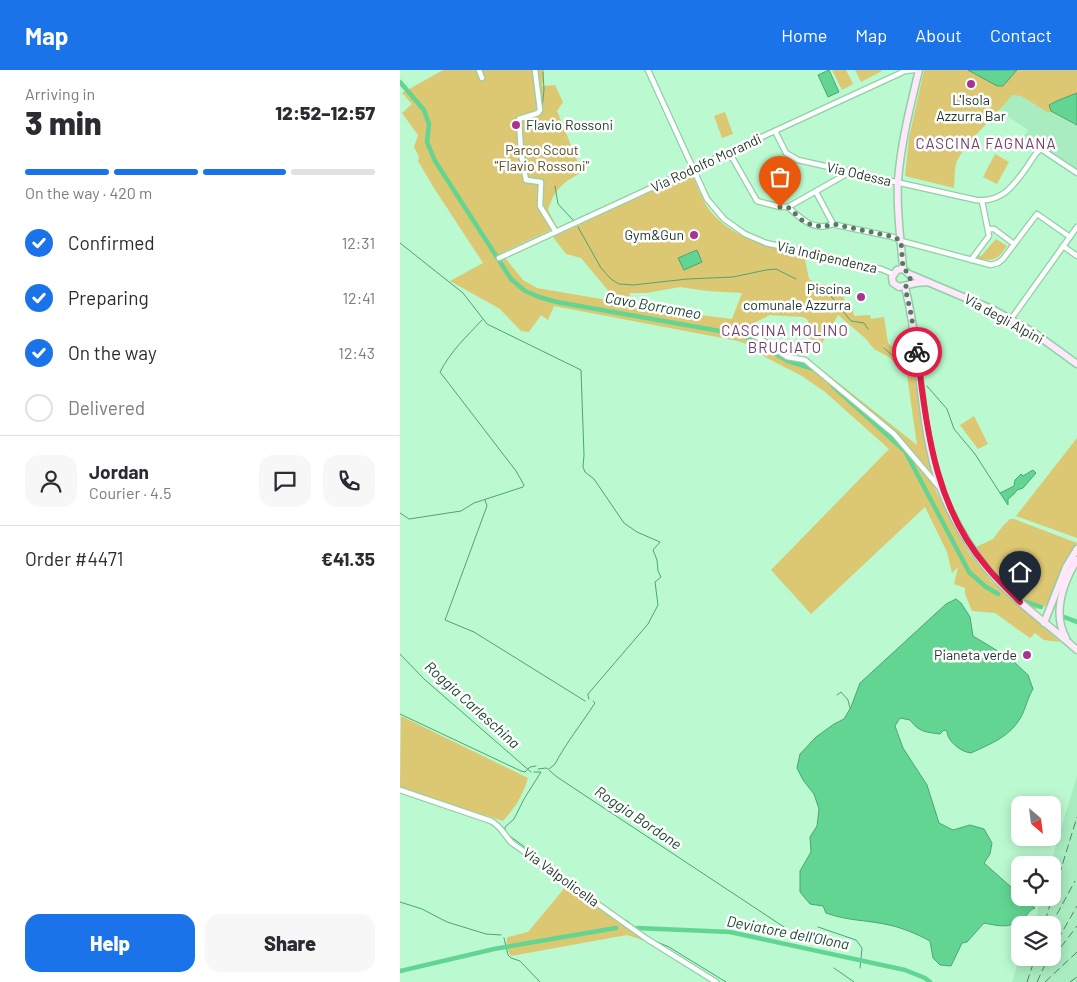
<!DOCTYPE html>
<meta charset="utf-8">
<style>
:root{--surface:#fff;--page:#f7f7f7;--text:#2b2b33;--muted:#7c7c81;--line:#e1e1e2;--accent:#1a73e8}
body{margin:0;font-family:Barlow,sans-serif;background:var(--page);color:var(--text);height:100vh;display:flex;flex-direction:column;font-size:19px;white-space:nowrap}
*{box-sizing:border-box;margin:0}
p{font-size:16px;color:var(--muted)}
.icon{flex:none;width:28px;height:28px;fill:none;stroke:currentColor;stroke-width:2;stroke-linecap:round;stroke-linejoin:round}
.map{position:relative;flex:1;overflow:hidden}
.details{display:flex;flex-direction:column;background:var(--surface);width:400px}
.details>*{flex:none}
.needle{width:32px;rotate:152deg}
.fabs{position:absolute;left:611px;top:726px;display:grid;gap:10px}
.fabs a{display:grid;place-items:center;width:50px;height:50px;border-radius:10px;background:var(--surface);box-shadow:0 2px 12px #0003;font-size:25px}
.pin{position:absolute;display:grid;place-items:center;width:42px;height:42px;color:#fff;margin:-51px -21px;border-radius:50% 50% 50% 0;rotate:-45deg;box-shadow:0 0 5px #0007}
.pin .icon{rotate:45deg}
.courier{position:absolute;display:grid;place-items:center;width:50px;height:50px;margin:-25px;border:4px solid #e11d48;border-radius:50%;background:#fff;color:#222;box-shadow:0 1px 6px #0007}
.head em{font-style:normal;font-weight:800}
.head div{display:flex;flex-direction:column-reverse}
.head{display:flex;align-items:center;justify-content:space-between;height:85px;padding:0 25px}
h1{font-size:32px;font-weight:800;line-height:38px}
.bar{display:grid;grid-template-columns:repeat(4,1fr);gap:8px 5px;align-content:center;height:60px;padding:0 25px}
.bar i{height:6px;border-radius:4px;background:var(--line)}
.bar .active{background:var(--accent)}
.bar p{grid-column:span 4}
.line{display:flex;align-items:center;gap:12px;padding:0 25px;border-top:1px solid var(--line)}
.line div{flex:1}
.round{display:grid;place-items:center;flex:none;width:52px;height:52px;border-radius:15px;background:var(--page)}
ol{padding:0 25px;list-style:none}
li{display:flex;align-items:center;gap:15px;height:55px}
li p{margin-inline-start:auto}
li .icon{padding:5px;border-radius:50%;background:var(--accent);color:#fff;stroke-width:4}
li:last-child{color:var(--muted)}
li i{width:28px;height:28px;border:2px solid var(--line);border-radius:50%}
.action{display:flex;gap:10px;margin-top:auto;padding:10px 25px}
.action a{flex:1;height:58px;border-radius:15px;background:var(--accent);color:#fff;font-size:20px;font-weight:800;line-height:58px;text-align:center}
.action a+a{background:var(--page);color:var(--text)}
header{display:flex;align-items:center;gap:30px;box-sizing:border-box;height:70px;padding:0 25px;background:var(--accent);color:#fff}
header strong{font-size:24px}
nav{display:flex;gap:28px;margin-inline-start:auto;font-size:18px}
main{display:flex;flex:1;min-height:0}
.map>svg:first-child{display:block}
.built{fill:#a8ecc0}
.green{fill:#dcc772;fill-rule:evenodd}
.water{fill:#62d592;stroke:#4da572}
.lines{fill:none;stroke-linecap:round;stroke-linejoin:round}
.stream{stroke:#4da572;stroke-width:1}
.canal{stroke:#62d592;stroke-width:4.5}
.street-casing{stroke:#92cfa8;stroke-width:7}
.secondary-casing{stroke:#92cfa8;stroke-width:9}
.street{stroke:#fff;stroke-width:4.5}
.secondary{stroke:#fee8f9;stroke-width:6}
.rail{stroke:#5a8167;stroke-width:1;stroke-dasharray:8 4;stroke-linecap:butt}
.done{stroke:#547a62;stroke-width:5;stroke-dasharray:0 9}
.route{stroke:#e11d48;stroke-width:6}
.poi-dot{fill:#a63592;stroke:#fff;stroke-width:2}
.labels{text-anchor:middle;stroke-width:5;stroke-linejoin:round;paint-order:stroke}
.poi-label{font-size:14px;fill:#1d3626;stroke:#fff;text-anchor:end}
.park-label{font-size:14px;fill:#5b4f1e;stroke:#fff}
.street-label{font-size:14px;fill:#1d3626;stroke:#fff}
.neighbourhood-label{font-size:15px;letter-spacing:1px;fill:#763d6a;stroke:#fff}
.water-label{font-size:15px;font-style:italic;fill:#1b4a2f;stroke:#fff}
</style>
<header>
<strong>Map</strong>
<nav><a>Home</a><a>Map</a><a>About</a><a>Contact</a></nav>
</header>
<main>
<section class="details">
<div class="head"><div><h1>3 min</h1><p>Arriving in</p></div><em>12:52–12:57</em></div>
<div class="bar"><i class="active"></i><i class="active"></i><i class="active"></i><i></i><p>On the way · 420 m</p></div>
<ol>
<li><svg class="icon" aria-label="check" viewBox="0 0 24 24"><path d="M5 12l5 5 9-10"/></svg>Confirmed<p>12:31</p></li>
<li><svg class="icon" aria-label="check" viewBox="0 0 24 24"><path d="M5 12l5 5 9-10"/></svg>Preparing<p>12:41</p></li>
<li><svg class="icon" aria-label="check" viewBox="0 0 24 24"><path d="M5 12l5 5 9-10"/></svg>On the way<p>12:43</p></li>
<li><i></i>Delivered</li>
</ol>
<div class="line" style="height:90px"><a class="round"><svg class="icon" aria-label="person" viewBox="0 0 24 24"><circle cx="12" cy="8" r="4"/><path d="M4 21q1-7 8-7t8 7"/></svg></a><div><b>Jordan</b><p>Courier · 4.5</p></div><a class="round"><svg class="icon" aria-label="chat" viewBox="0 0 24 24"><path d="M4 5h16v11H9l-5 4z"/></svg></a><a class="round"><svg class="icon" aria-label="phone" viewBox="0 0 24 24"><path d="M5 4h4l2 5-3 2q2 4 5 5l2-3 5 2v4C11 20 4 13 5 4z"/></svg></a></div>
<div class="line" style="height:65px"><div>Order #4471</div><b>€41.35</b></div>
<div class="action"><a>Help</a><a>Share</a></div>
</section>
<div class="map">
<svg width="677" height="912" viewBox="0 0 677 912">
<rect width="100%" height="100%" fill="#bbf9d0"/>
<g class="built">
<polygon points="612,24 621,26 647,42 651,41 677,55 677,103 639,80 623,68 628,60 600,41"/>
<polygon points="677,706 677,912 612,912 620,885 620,888 652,888 652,855 629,855 630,851 636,846 641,830 641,828 652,828 652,795 650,795"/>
</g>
<g class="green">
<path d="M 43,0 L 144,0 L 142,16 L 155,15 L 163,32 L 157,41 L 182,102 C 163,113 155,118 148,140 L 157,157 L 101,183 L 123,210 L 137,218 L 207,230 L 210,228 L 211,224 L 181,188 L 166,184 L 153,167 L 290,103 C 298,113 300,127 308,138 C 331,169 370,177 404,185 L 409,209 L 416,213 L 444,218 L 444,235 L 452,235 L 454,246 L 470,245 L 471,249 L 484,247 L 488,273 L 513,295 L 536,421 L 558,464 L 569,483 L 591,511 L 660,572 L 644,570 L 635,563 L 630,568 L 595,543 L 572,541 L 565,524 L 565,518 L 554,514 L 558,497 L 552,503 L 547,482 L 525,437 L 411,544 L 371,500 L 489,379 L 425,322 L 402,306 L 365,287 L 355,277 L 338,271 L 154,236 L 148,250 L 141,245 L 129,262 L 121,261 L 100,239 L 50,211 L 83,193 L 34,118 L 18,91 L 19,87 L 14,77 L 18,65 L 2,43 L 12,34 L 2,23 ZM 280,217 L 307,221 L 342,223 L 332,249 L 229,236 L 230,223 L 246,223 ZM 370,245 L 403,247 L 408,250 L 406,265 L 420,277 L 438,245 L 465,268 L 474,279 L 489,287 L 507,305 L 517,375 L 411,291 L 409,294 L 388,289 L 355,268 L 356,252 Z"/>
<polygon points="432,0 446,0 453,14 442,20"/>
<polygon points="455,0 481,0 482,1 461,12"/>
<path d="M 524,0 L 677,0 L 677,54 L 651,42 L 647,42 L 621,26 L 612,25 C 596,47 570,66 557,91 C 554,98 555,110 554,118 L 505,106 L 509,68 Z"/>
<polygon points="325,42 333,64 322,68 314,46"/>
<polygon points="595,84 609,92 597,114 583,107"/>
<path d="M 596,169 L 607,176 C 597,190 595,191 578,189 L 577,187 L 579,185 L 581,186 Z"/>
<polygon points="574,346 588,374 578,379 560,355"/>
<polygon points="677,368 677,468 616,446"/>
<polygon points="610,449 614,449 677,473 663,494 649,533 642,538 633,539 588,494 576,477 593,469 602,457"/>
<path d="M 1,646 L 128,708 C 123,725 115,738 103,751 L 33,729 L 0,717 Z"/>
<path d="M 167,815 L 245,871 L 227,865 L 111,886 C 107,880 105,873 108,867 L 128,862 Z"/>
</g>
<g class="water">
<polygon points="429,0 439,22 428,27 418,5"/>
<polygon points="568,0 617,0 603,16 597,16"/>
<polygon points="677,23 677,55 651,41 649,35 659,30"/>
<polygon points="297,180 302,192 284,200 278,188"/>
<polygon points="633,400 636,403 623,418 617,420 614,424 608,429 608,435 600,423 614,416 615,410 621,404 623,406"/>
<path d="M 556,529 L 561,533 L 570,547 L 573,566 L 611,589 L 628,605 L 633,619 C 627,629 626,638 621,647 C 610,667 590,674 571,683 C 561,682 547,671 547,661 L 544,660 L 540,664 C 525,662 519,662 510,650 L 500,648 L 495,656 L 503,678 L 527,715 L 539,753 L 553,760 L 570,755 L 584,759 L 592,773 L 590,784 L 584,793 L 620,825 L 620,828 L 623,828 L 635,838 C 629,840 628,845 623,849 C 609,859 599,856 584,853 L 567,872 L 562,873 L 551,896 L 540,895 L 533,888 L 530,871 C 517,864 503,858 489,855 C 468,850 447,851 426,843 L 423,836 L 410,834 L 400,822 L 400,801 L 411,782 L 410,767 L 417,756 L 419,739 L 414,724 L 403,710 L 397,698 L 400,684 L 416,667 L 434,654 L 444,649 L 451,637 L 460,613 L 546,534 Z"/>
</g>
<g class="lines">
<g class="stream">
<polyline points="142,38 144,20 143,2"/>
<polyline points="155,116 158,134 173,150"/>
<polyline points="178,157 201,198 211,209 219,214 233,215 287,209 333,207 366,200 376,199 396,209"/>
<polyline points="0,173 63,223 87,254 181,300 184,385 183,397 185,402 194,409 224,453 237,462 260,472 253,480 257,490 258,501 261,507 255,512 258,535 248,554 188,624 188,626 189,629"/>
<polyline points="410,216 430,225 451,251 464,253 468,259"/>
<polyline points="484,278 511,302"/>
<polyline points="527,316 547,339 554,359 575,384 600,423"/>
<polyline points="85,430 87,436 45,550 74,562 185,631"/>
<path d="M 0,443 L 9,449 L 61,441 L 74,433 L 123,417 L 124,415 L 116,401 L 40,302 C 51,281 66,267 82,250"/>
<polyline points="0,584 24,609 131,702"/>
<polyline points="437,625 441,622 448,630 450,638"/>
<polyline points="0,644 121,701 125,702 130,697 136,696"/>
<polyline points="138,699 146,698 148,699"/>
<path d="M 149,699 L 155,694 C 166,673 182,653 195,633 L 193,631"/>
<polyline points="149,700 157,707 387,859"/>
<polyline points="105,761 105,757 114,749 124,729 141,702 134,702"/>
<polyline points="107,764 217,845"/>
<polyline points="0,832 22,839 47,852 86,864 101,865"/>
<polyline points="226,850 237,859"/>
<polyline points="418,857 456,870 462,878 460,898"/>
<polyline points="104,868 108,885 111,888 120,891 140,912"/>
<polyline points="255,871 269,877 326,912"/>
<polyline points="434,898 454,912"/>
</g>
<g class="canal">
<polyline points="0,12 24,40 29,54 27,72 35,91 111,209 125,221 139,227 157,232 342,265 388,291 414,299"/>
<polyline points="433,316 505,381 569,502 586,517 598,524"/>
<polyline points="627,532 641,537"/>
<polyline points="664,547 677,552"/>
<polyline points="237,858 330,862 505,900 525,908 530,912"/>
<polyline points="0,901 94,879 216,858"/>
</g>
<g class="street-casing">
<g id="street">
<polyline points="79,0 82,8"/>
<polyline points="135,0 140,40 138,43 119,49 121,83 126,110 141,112 140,136 156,162"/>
<polyline points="248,0 307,129 324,149 345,164 366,173 481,199 493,204"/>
<path d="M 375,61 L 386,83 L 398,90 L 576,130 C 603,133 615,114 629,94 C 632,89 636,82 641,79 L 677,103"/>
<polyline points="329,82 357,131 380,137 388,137 450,102"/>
<polyline points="416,122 433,154 436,155 493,167 501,171 591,195 598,193 603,189 637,144 670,167"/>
<path d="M 388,137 C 401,149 415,162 433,154"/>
<polyline points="588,159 594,159 614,174"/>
<polyline points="663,176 677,186"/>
<polyline points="99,188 505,1 514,0"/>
<polyline points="571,190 589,166 582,131"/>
<polyline points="611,249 677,157"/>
<polyline points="356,266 387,287 405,290 494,364 540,418"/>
<path d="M 0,720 L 91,751 C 101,756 104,765 112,773 L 247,869 L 316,912"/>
</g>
</g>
<g class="secondary-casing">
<g id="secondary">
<path d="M 503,199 C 501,170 496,140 498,110 C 501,73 510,37 519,0"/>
<polyline points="528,212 516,213 499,217 493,213 492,207 497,200 503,199 509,204 594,240 633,262 677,294"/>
<path d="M 505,217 C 522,283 518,354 541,419 C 551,445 567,473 584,495 C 610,528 646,552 677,580"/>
<polyline points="644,553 666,497 677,479"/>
<path d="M 666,568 C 652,544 663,512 677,490"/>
</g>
</g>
<use href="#street" class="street"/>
<use href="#secondary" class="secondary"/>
<g class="rail">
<polyline points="645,851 677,747"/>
<polyline points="651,855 675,811"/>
<polyline points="661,877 677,856"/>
<polyline points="652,880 677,836"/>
<polyline points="627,912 635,888"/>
<polyline points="637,912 648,888"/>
<polyline points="645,912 677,882"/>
<polyline points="670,912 677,907"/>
</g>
</g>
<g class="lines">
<path class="done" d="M 380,137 L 388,137 L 404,152 L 410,154 L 423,157 L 433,154 L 494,167 L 501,171 L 503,199 C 511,203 513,211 505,217 L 511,244 L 517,282"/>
<path class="route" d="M 517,282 C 527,358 534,435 586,496 C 596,509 609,520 620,532"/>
</g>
<g class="poi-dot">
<circle cx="571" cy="14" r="5"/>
<circle cx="116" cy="55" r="5"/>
<circle cx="294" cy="165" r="5"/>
<circle cx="461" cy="227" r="5"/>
<circle cx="627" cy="585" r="5"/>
</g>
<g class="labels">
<g class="poi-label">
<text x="571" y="35" text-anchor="middle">L'Isola<tspan x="571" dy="16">Azzurra Bar</tspan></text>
<text x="126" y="60" text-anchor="start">Flavio Rossoni</text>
<text x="284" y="170">Gym&amp;Gun</text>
<text x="451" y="224">Piscina<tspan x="451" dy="16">comunale Azzurra</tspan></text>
<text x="617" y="590">Pianeta verde</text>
</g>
<g class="park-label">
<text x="142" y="85">Parco Scout<tspan x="142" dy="16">"Flavio Rossoni"</tspan></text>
</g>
<g class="street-label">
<text transform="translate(306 93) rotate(-25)" y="5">Via Rodolfo Morandi</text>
<text transform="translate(459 104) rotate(13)" y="5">Via Odessa</text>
<text transform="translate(427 187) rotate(13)" y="5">Via Indipendenza</text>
<text transform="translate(604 249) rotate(29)" y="5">Via degli Alpini</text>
<text transform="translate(161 807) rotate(36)" y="5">Via Valpolicella</text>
</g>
<g class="neighbourhood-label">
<text x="586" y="79">CASCINA FAGNANA</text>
<text x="385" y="266">CASCINA MOLINO<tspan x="385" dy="17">BRUCIATO</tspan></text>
</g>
<g class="water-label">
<text transform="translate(253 236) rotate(10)" y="5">Cavo Borromeo</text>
<text transform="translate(72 635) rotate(42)" y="5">Roggia Carleschina</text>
<text transform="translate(238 748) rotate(34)" y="5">Roggia Bordone</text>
<text transform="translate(388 863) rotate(11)" y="5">Deviatore dell'Olona</text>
</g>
</g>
</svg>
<div class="fabs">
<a><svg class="needle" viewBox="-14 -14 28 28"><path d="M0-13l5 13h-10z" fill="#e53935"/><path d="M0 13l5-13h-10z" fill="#7c7c81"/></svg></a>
<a><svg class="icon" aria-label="locate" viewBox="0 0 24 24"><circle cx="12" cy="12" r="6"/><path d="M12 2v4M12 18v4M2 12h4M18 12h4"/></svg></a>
<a><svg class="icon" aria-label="layers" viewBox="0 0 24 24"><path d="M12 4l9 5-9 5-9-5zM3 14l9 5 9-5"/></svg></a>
</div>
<div class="pin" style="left:380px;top:137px;background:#ea580c"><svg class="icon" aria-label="bag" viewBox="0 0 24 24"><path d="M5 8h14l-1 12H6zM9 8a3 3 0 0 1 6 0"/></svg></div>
<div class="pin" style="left:620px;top:532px;background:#1f2937"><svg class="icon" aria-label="home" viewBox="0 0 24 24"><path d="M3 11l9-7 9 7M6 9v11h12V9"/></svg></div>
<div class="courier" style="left:517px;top:282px"><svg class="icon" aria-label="bike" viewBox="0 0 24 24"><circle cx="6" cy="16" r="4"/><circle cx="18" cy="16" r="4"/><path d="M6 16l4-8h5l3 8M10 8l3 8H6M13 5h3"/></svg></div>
</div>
</main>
